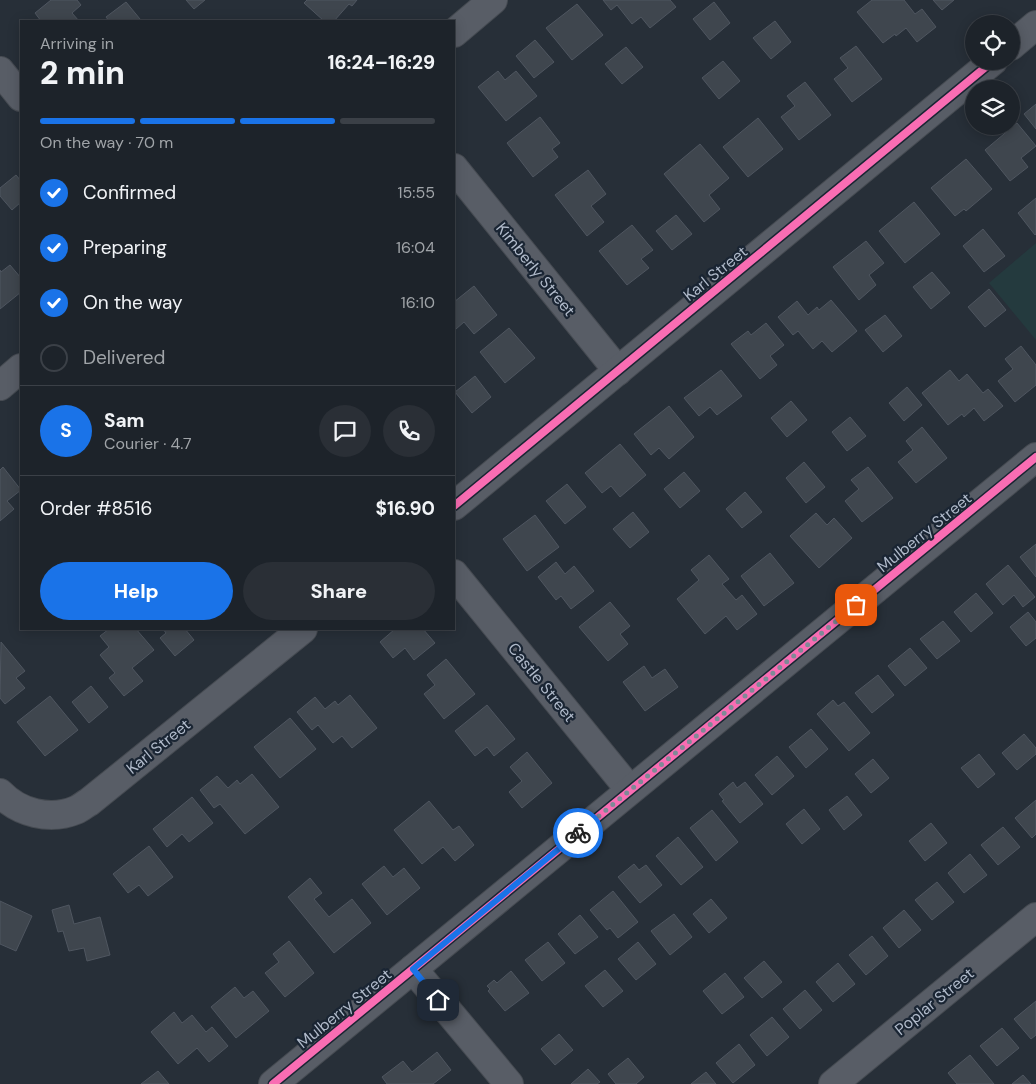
<!DOCTYPE html>
<meta charset="utf-8">
<style>
:root{--surface:#1d232a;--page:#2a2f36;--text:#f1f3f6;--muted:#a0a4a8;--line:#3b4047;--accent:#1a73e8}
body{margin:0;font-family:"DM Sans",sans-serif;background:var(--page);color:var(--text);height:100vh;display:flex;flex-direction:column;font-size:19px;white-space:nowrap}
*{box-sizing:border-box;margin:0}
p{font-size:16px;color:var(--muted)}
.icon{flex:none;width:28px;height:28px;fill:none;stroke:currentColor;stroke-width:2;stroke-linecap:round;stroke-linejoin:round}
.map{position:relative;flex:1;overflow:hidden}
.side{position:absolute;left:20px;top:20px;width:435px;height:610px;display:flex;flex-direction:column;background:var(--surface);border-radius:0px;box-shadow:0 2px 12px #0003,0 0 0 1px var(--line)}
.side>*{flex:none}
.fabs{position:absolute;left:965px;top:15px;display:grid;gap:10px}
.fabs a{display:grid;place-items:center;width:55px;height:55px;border-radius:50%;background:var(--surface);box-shadow:0 2px 12px #0003,0 0 0 1px var(--line);font-size:25px}
.pin{position:absolute;display:grid;place-items:center;width:42px;height:42px;color:#fff;margin:-21px;border-radius:10px;box-shadow:0 2px 8px #0006}
.courier{position:absolute;display:grid;place-items:center;width:50px;height:50px;margin:-25px;border:4px solid #1a73e8;border-radius:50%;background:#fff;color:#222;box-shadow:0 1px 6px #0007}
.headline em{font-style:normal;font-weight:800}
.headline div{display:flex;flex-direction:column-reverse}
.headline{display:flex;align-items:center;justify-content:space-between;height:85px;padding:0 20px}
h1{font-size:32px;font-weight:800;line-height:38px}
.bar{display:grid;grid-template-columns:repeat(4,1fr);gap:8px 5px;align-content:center;height:60px;padding:0 20px}
.bar i{height:6px;border-radius:4px;background:var(--line)}
.bar .selected{background:var(--accent)}
.bar p{grid-column:span 4}
.line{display:flex;align-items:center;gap:12px;padding:0 20px;border-top:1px solid var(--line)}
.line div{flex:1}
.round{display:grid;place-items:center;flex:none;width:52px;height:52px;border-radius:26px;background:var(--page)}
ol{padding:0 20px;list-style:none}
li{display:flex;align-items:center;gap:15px;height:55px}
li p{margin-inline-start:auto}
li .icon{padding:5px;border-radius:50%;background:var(--accent);color:#fff;stroke-width:4}
li:last-child{color:var(--muted)}
li i{width:28px;height:28px;border:2px solid var(--line);border-radius:50%}
.action{display:flex;gap:10px;margin-top:auto;padding:10px 20px}
.action a{flex:1;height:58px;border-radius:30px;background:var(--accent);color:#fff;font-size:20px;font-weight:800;line-height:58px;text-align:center}
.action a+a{background:var(--page);color:var(--text)}
.map>svg:first-child{display:block}
.green{fill:#243a3e}
.building{fill:#3f464e;stroke:#4f5660}
.lines{fill:none;stroke-linecap:round;stroke-linejoin:round}
.minor-casing{stroke:#464b52;stroke-width:30}
.minor{stroke:#585d66;stroke-width:28}
.cycleway-casing{stroke:#1a2533;stroke-width:11}
.cycleway{stroke:#f96db3;stroke-width:8}
.done{stroke:#808997;stroke-width:5;stroke-dasharray:0 9}
.route{stroke:#1a73e8;stroke-width:6}
.labels{text-anchor:middle;stroke-width:4.5;stroke-linejoin:round;paint-order:stroke}
.street-label{font-size:16px;fill:#b0baca;stroke:#1a2533}
</style>
<div class="map">
<svg width="1036" height="1084" viewBox="0 0 1036 1084">
<rect width="100%" height="100%" fill="#272f38"/>
<polygon class="green" points="1036,243 1036,340 989,283"/>
<g class="building">
<polygon points="51,0 77,0 81,5 72,13 79,21 41,21 35,13"/>
<polygon points="186,0 205,0 194,9"/>
<polygon points="307,0 357,0 352,6 349,4 334,21 324,21 304,3"/>
<polygon points="603,0 670,0 676,7 650,28 641,17 632,24 617,5 611,10"/>
<polygon points="872,0 904,0 915,14 922,9 936,27 917,42 906,28 896,36 895,34 883,43 857,12"/>
<polygon points="933,0 954,0 942,10"/>
<polygon points="126,2 140,19 138,21 109,21 106,17"/>
<polygon points="714,2 730,23 710,40 693,19"/>
<polygon points="577,4 603,35 572,60 546,28"/>
<polygon points="775,21 791,42 771,59 753,38"/>
<polygon points="535,40 554,62 534,78 516,56"/>
<polygon points="856,46 882,79 852,102 834,79 848,68 840,58"/>
<polygon points="626,47 643,67 622,84 605,64"/>
<polygon points="723,61 740,81 719,99 702,78"/>
<polygon points="498,71 505,80 516,71 537,96 506,121 478,87"/>
<polygon points="805,82 831,115 799,140 781,117 795,106 787,96"/>
<polygon points="1036,104 1036,129 1024,114"/>
<polygon points="540,117 560,143 552,149 558,157 533,177 507,143"/>
<polygon points="758,118 783,149 748,177 723,147"/>
<polygon points="1017,123 1036,146 1021,158 1028,167 1010,181 985,150"/>
<polygon points="700,144 729,178 709,195 720,209 704,222 664,174"/>
<polygon points="966,159 992,189 966,211 964,209 955,216 931,188"/>
<polygon points="588,170 606,194 591,206 604,222 587,236 555,195"/>
<polygon points="16,175 21,181 21,202 12,210 0,196 0,188"/>
<polygon points="1036,198 1036,234 1035,235 1018,213"/>
<polygon points="914,202 940,234 905,263 879,231"/>
<polygon points="676,215 692,234 672,250 656,231"/>
<polygon points="632,225 653,250 641,259 649,268 627,285 599,251"/>
<polygon points="983,229 1005,256 984,272 963,246"/>
<polygon points="866,241 884,263 869,275 876,285 859,300 833,267"/>
<polygon points="10,265 21,278 21,292 0,309 0,270 1,272"/>
<polygon points="932,272 950,293 931,309 913,287"/>
<polygon points="474,286 497,315 474,334 464,322 456,329 454,327 454,302"/>
<polygon points="989,289 1006,310 985,327 968,307"/>
<polygon points="831,300 857,331 832,352 822,341 813,349 798,331 793,335 778,317 797,301 808,315 817,307 819,310"/>
<polygon points="885,315 902,336 883,352 865,330"/>
<polygon points="766,323 784,345 770,356 777,365 760,379 731,344 748,331 751,335"/>
<polygon points="509,328 535,358 505,383 480,352"/>
<polygon points="1021,346 1036,365 1036,385 1015,402 998,381 1013,369 1005,359"/>
<polygon points="721,370 742,396 717,415 710,407 699,416 684,398"/>
<polygon points="950,370 959,381 967,374 983,393 988,389 1003,406 984,421 974,408 964,417 962,414 948,425 922,393"/>
<polygon points="475,376 491,397 472,413 455,392"/>
<polygon points="907,387 922,405 904,421 889,403"/>
<polygon points="791,401 807,420 787,437 771,418"/>
<polygon points="669,406 694,437 669,459 659,448 651,455 634,434"/>
<polygon points="850,417 866,436 847,451 832,432"/>
<polygon points="922,427 947,458 916,483 898,462 913,450 906,441"/>
<polygon points="620,444 646,475 620,497 611,486 602,493 585,473"/>
<polygon points="804,462 825,487 806,503 786,478"/>
<polygon points="3,467 21,490 7,501 14,509 0,521 0,470"/>
<polygon points="868,467 893,498 862,522 845,501 859,489 851,480"/>
<polygon points="684,472 700,491 680,508 664,489"/>
<polygon points="567,484 586,507 565,524 546,501"/>
<polygon points="745,492 762,512 742,528 726,509"/>
<polygon points="633,512 649,532 630,548 613,529"/>
<polygon points="816,513 827,525 834,518 852,538 819,568 790,536"/>
<polygon points="535,515 559,547 527,571 503,539"/>
<polygon points="1036,544 1036,577 1020,557"/>
<polygon points="770,553 794,583 764,606 741,576"/>
<polygon points="709,555 729,579 722,584 736,600 742,595 757,614 737,630 726,616 705,634 677,599 699,580 691,570"/>
<polygon points="556,562 565,574 574,566 594,591 571,609 561,596 556,600 538,577"/>
<polygon points="1008,565 1035,597 1023,607 1014,595 1003,605 986,584"/>
<polygon points="976,593 993,613 971,632 954,612"/>
<polygon points="610,602 630,626 620,634 628,644 608,661 579,627"/>
<polygon points="1028,612 1036,622 1036,638 1026,646 1010,627"/>
<polygon points="943,621 960,641 937,659 920,639"/>
<polygon points="109,629 136,629 154,650 132,668 143,681 124,696 109,678 115,673 100,655 109,647 100,636"/>
<polygon points="163,629 185,629 194,640 175,656 160,638 166,633"/>
<polygon points="395,629 423,629 435,643 414,660 405,648 393,658 380,642"/>
<polygon points="1,642 25,671 16,678 25,688 5,704 0,698"/>
<polygon points="910,648 927,668 905,686 888,666"/>
<polygon points="446,659 475,694 444,719 424,694 435,685 427,675"/>
<polygon points="644,666 652,678 665,669 678,687 645,711 623,682"/>
<polygon points="878,675 894,695 872,713 855,693"/>
<polygon points="91,686 108,707 89,723 72,702"/>
<polygon points="350,695 377,728 352,748 342,736 333,743 318,725 312,730 297,712 315,697 325,709 335,701 338,705"/>
<polygon points="50,696 78,730 45,756 17,722"/>
<polygon points="833,700 838,706 844,702 870,733 849,751 817,714"/>
<polygon points="487,705 515,739 494,756 487,747 475,756 455,731"/>
<polygon points="290,718 316,749 280,778 254,747"/>
<polygon points="811,729 828,749 806,768 789,747"/>
<polygon points="1024,734 1036,748 1036,754 1017,770 1002,753"/>
<polygon points="527,752 552,783 522,808 509,792 522,781 510,767"/>
<polygon points="979,754 995,774 978,788 961,768"/>
<polygon points="777,756 794,776 772,795 755,775"/>
<polygon points="873,759 889,778 871,793 855,774"/>
<polygon points="252,774 279,807 245,834 220,804 214,808 200,790 217,776 228,788 237,780 240,784"/>
<polygon points="733,782 737,788 745,782 763,804 740,823 722,801 724,800 719,794"/>
<polygon points="847,796 862,815 844,830 829,810"/>
<polygon points="192,797 213,823 189,842 182,834 167,847 153,829"/>
<polygon points="1036,800 1036,834 1032,838 1015,818"/>
<polygon points="429,801 453,830 459,826 474,845 455,861 443,847 422,864 394,830"/>
<polygon points="804,809 820,829 802,844 786,824"/>
<polygon points="712,810 738,842 716,861 690,828"/>
<polygon points="931,823 947,843 925,861 909,841"/>
<polygon points="1003,827 1020,847 998,865 981,845"/>
<polygon points="678,837 703,867 681,885 656,856"/>
<polygon points="149,846 173,877 148,896 139,885 128,893 113,874"/>
<polygon points="970,854 987,875 964,893 948,873"/>
<polygon points="634,864 639,870 646,865 662,885 640,903 618,877"/>
<polygon points="384,866 393,877 404,868 420,888 387,915 362,884"/>
<polygon points="310,878 322,893 314,899 329,917 352,899 371,923 334,953 288,897"/>
<polygon points="937,882 954,902 932,920 915,900"/>
<polygon points="613,891 638,922 618,938 610,928 607,930 590,910"/>
<polygon points="711,899 727,918 709,933 693,914"/>
<polygon points="0,901 32,916 16,951 0,944"/>
<polygon points="69,905 74,924 100,917 110,955 87,961 84,948 69,951 63,931 58,932 52,910"/>
<polygon points="904,910 921,930 899,948 883,928"/>
<polygon points="674,914 692,937 670,955 651,931"/>
<polygon points="580,915 598,937 575,954 558,934"/>
<polygon points="872,936 888,956 866,975 849,955"/>
<polygon points="289,941 314,973 285,997 265,973 279,962 273,954"/>
<polygon points="548,942 565,963 542,981 525,960"/>
<polygon points="638,942 656,964 636,980 618,959"/>
<polygon points="764,961 782,982 762,998 744,978"/>
<polygon points="838,963 855,984 833,1002 816,982"/>
<polygon points="605,970 623,991 603,1007 585,986"/>
<polygon points="511,971 529,993 505,1011 488,991 490,989 487,986 494,980 497,983"/>
<polygon points="725,973 744,997 722,1014 703,991"/>
<polygon points="235,987 244,998 253,991 269,1011 236,1038 211,1007"/>
<polygon points="805,990 822,1010 800,1029 783,1009"/>
<polygon points="1036,1001 1036,1035 1031,1039 1014,1019"/>
<polygon points="174,1012 182,1023 192,1015 206,1032 212,1027 228,1046 209,1062 197,1048 178,1064 151,1032"/>
<polygon points="772,1017 789,1037 767,1056 750,1035"/>
<polygon points="1002,1028 1019,1048 997,1066 980,1046"/>
<polygon points="559,1034 573,1050 555,1065 541,1049"/>
<polygon points="739,1044 755,1065 733,1083 716,1063"/>
<polygon points="437,1052 451,1070 433,1084 387,1084 382,1077 403,1061 412,1072"/>
<polygon points="970,1055 994,1084 957,1084 948,1073"/>
<polygon points="628,1058 644,1077 636,1084 616,1084 608,1074"/>
<polygon points="588,1069 600,1082 597,1084 571,1084"/>
<polygon points="158,1071 169,1084 141,1084"/>
<polygon points="706,1072 716,1084 691,1084"/>
<polygon points="1023,1075 1031,1084 1012,1084"/>
</g>
<g class="lines">
<g class="minor-casing">
<g id="minor">
<polyline points="454,33 493,0"/>
<polyline points="1011,46 1036,25"/>
<polyline points="0,71 21,97"/>
<polyline points="454,168 618,371"/>
<polyline points="0,386 21,368"/>
<polyline points="454,506 993,61"/>
<polyline points="454,574 630,790"/>
<path d="M 0,793 C 19,813 50,821 76,810 C 81,808 85,804 89,802 L 303,629"/>
<polyline points="413,969 509,1084"/>
<polyline points="273,1084 1036,457"/>
<polyline points="833,1084 1036,917"/>
</g>
</g>
<use href="#minor" class="minor"/>
<g class="cycleway-casing">
<g id="cycleway">
<polyline points="454,506 993,61"/>
<polyline points="273,1084 1036,457"/>
</g>
</g>
<use href="#cycleway" class="cycleway"/>
</g>
<g class="lines">
<polyline class="done" points="578,833 856,605"/>
<polyline class="route" points="438,1000 413,969 578,833"/>
</g>
<g class="labels">
<g class="street-label">
<text transform="translate(536 269) rotate(51)" y="6">Kimberly Street</text>
<text transform="translate(715 273) rotate(-39)" y="6">Karl Street</text>
<text transform="translate(924 532) rotate(-39)" y="6">Mulberry Street</text>
<text transform="translate(542 682) rotate(51)" y="6">Castle Street</text>
<text transform="translate(158 746) rotate(-39)" y="6">Karl Street</text>
<text transform="translate(934 1001) rotate(-39)" y="6">Poplar Street</text>
<text transform="translate(344 1008) rotate(-39)" y="6">Mulberry Street</text>
</g>
</g>
</svg>
<div class="fabs">
<a><svg class="icon" aria-label="locate" viewBox="0 0 24 24"><circle cx="12" cy="12" r="6"/><path d="M12 2v4M12 18v4M2 12h4M18 12h4"/></svg></a>
<a><svg class="icon" aria-label="layers" viewBox="0 0 24 24"><path d="M12 4l9 5-9 5-9-5zM3 14l9 5 9-5"/></svg></a>
</div>
<div class="pin" style="left:856px;top:605px;background:#ea580c"><svg class="icon" aria-label="bag" viewBox="0 0 24 24"><path d="M5 8h14l-1 12H6zM9 8a3 3 0 0 1 6 0"/></svg></div>
<div class="pin" style="left:438px;top:1000px;background:#1f2937"><svg class="icon" aria-label="home" viewBox="0 0 24 24"><path d="M3 11l9-7 9 7M6 9v11h12V9"/></svg></div>
<div class="courier" style="left:578px;top:833px"><svg class="icon" aria-label="bike" viewBox="0 0 24 24"><circle cx="6" cy="16" r="4"/><circle cx="18" cy="16" r="4"/><path d="M6 16l4-8h5l3 8M10 8l3 8H6M13 5h3"/></svg></div>
<section class="side">
<div class="headline"><div><h1>2 min</h1><p>Arriving in</p></div><em>16:24–16:29</em></div>
<div class="bar"><i class="selected"></i><i class="selected"></i><i class="selected"></i><i></i><p>On the way · 70 m</p></div>
<ol>
<li><svg class="icon" aria-label="check" viewBox="0 0 24 24"><path d="M5 12l5 5 9-10"/></svg>Confirmed<p>15:55</p></li>
<li><svg class="icon" aria-label="check" viewBox="0 0 24 24"><path d="M5 12l5 5 9-10"/></svg>Preparing<p>16:04</p></li>
<li><svg class="icon" aria-label="check" viewBox="0 0 24 24"><path d="M5 12l5 5 9-10"/></svg>On the way<p>16:10</p></li>
<li><i></i>Delivered</li>
</ol>
<div class="line" style="height:90px"><b class="round" style="background:var(--accent);color:#fff">S</b><div><b>Sam</b><p>Courier · 4.7</p></div><a class="round"><svg class="icon" aria-label="chat" viewBox="0 0 24 24"><path d="M4 5h16v11H9l-5 4z"/></svg></a><a class="round"><svg class="icon" aria-label="phone" viewBox="0 0 24 24"><path d="M5 4h4l2 5-3 2q2 4 5 5l2-3 5 2v4C11 20 4 13 5 4z"/></svg></a></div>
<div class="line" style="height:65px"><div>Order #8516</div><b>$16.90</b></div>
<div class="action"><a>Help</a><a>Share</a></div>
</section>
</div>
